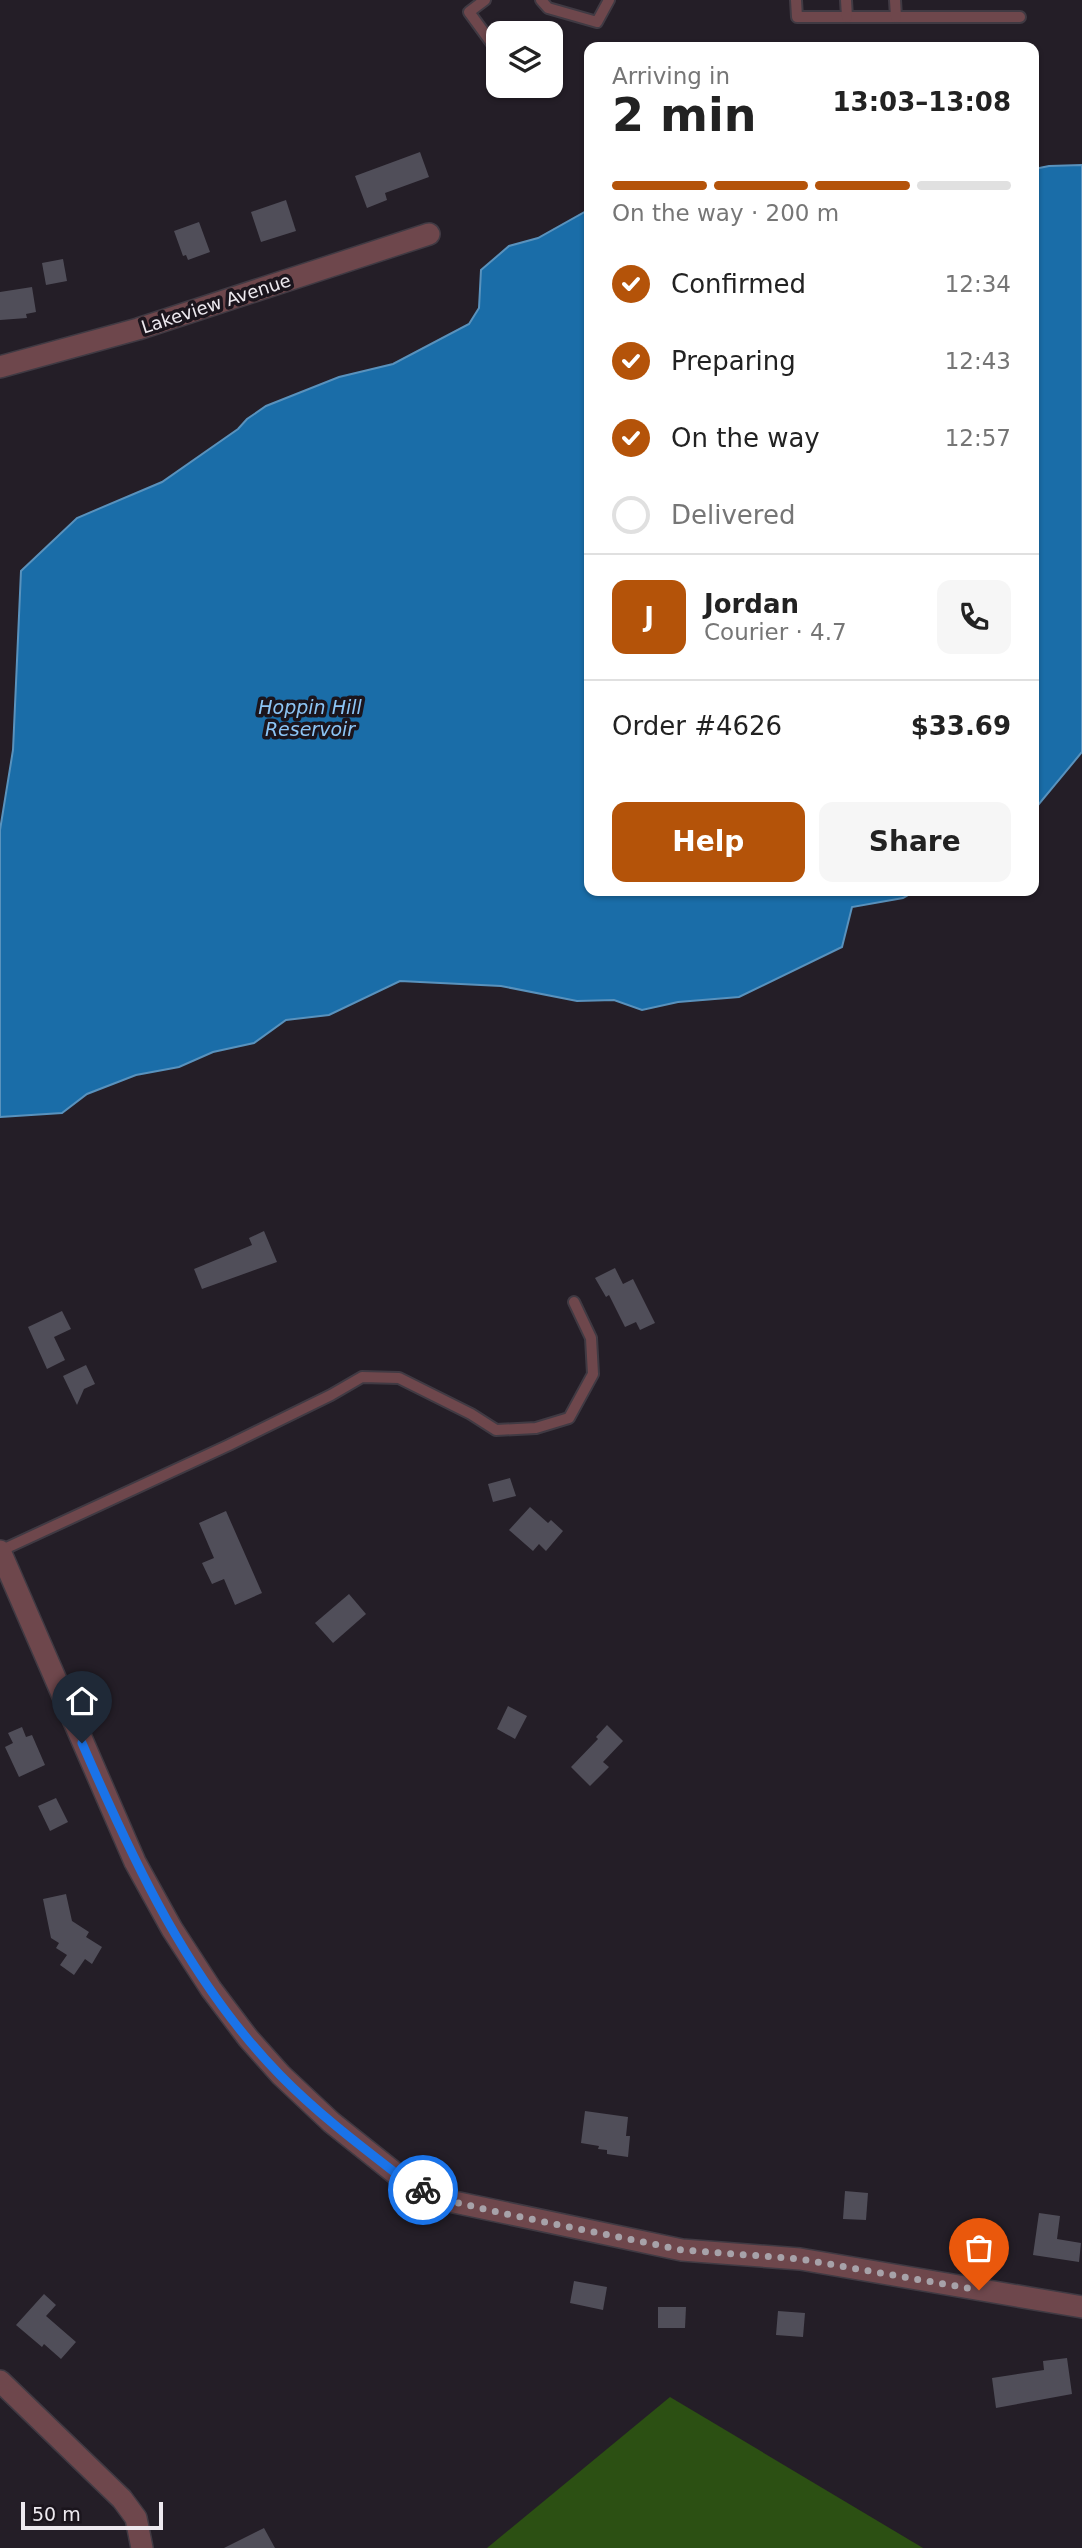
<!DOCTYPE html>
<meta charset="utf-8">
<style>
:root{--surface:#fff;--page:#f6f6f6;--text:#222;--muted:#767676;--line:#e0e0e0;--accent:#b45309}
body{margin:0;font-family:"DejaVu Sans",sans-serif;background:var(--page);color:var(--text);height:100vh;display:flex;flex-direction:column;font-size:26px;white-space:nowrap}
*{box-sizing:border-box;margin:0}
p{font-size:23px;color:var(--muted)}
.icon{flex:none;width:38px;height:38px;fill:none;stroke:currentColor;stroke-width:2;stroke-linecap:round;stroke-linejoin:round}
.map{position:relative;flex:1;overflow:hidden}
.side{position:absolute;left:584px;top:42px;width:455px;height:854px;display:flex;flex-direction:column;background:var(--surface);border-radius:14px;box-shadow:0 2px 5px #0004}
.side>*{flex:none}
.controls{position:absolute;left:486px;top:21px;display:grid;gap:14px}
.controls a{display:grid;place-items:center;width:77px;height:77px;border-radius:14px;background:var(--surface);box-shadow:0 2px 5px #0004;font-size:35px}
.scale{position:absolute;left:21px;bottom:18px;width:142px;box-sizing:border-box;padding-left:7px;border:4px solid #ede9ef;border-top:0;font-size:19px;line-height:24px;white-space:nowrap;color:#ede9ef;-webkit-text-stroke:5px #1b151d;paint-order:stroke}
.pin{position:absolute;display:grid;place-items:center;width:60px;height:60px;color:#fff;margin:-72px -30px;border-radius:50% 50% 50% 0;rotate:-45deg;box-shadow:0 0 7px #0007}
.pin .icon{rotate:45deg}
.courier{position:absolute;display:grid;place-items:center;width:70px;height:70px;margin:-35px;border:5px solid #1a73e8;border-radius:50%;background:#fff;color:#222;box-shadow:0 2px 9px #0007}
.headline em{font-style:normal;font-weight:700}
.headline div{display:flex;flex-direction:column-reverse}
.headline{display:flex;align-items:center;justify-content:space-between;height:119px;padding:0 28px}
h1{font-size:46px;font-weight:700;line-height:52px}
.bar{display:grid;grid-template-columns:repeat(4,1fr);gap:10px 7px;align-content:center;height:84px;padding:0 28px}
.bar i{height:9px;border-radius:5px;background:var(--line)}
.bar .on{background:var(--accent)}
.bar p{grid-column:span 4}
.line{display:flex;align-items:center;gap:18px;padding:0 28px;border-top:2px solid var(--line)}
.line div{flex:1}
.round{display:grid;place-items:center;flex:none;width:74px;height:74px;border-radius:14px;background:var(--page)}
ol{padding:0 28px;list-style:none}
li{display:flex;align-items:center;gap:21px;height:77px}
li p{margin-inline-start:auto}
li .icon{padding:7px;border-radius:50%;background:var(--accent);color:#fff;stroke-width:4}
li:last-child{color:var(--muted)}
li i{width:38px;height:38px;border:4px solid var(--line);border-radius:50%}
.cta{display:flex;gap:14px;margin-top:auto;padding:14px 28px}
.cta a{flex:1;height:80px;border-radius:14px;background:var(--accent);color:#fff;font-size:28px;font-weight:700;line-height:80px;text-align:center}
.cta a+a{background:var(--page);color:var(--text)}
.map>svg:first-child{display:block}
.green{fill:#2c5013}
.water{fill:#1a6da8;stroke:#5992bd;stroke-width:2}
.building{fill:#504e59}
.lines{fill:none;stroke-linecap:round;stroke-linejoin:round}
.service-casing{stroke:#403a43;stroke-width:14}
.minor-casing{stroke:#403a43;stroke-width:24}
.tertiary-casing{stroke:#403a43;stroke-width:24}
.service{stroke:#6e474c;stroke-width:10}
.minor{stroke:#6e474c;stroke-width:21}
.tertiary{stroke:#6e474c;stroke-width:21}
.done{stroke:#a7a2a9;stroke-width:7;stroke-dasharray:0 12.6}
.route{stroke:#1a73e8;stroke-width:9}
.labels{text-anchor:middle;stroke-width:7;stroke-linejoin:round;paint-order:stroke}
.street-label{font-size:18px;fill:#ede9ef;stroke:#1b151d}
.water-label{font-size:19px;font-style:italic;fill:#8dc5f5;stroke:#1b151d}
</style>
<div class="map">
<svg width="1082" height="2548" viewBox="0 0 1082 2548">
<rect width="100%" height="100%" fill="#241e27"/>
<polygon class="green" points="670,2397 923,2548 487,2548"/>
<g class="water">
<polygon points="1082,165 1082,752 1034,810 1034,169 1049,166"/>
<polygon points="590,209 590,891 915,891 903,898 852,907 842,947 739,997 678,1002 642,1010 614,1000 577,1001 501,986 400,981 329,1015 286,1020 254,1043 213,1052 179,1067 136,1075 87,1094 62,1113 0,1117 0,830 13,750 21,571 77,518 162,482 238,429 247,419 266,406 339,377 393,364 469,324 479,308 481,270 509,246 538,238"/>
</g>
<g class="building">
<polygon points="420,152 429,177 385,193 387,200 367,208 355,176"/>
<polygon points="286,200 296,231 261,242 251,212"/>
<polygon points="199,222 210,252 188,260 186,255 183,256 174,231"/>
<polygon points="63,259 67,281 46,285 42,263"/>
<polygon points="32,287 36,312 26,314 27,318 0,320 0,292"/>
<polygon points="264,1231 277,1262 202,1289 194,1269 252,1245 249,1238"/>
<polygon points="615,1268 623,1284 633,1279 655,1323 640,1330 636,1322 625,1327 609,1295 606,1297 595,1278"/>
<polygon points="62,1311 71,1329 54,1337 65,1360 47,1369 28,1327"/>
<polygon points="86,1365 95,1384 84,1389 77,1405 63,1376"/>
<polygon points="510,1478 516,1496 493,1502 488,1484"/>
<polygon points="530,1507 548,1523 551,1520 563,1531 546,1551 539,1544 533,1551 509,1530"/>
<polygon points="226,1511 262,1593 235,1605 224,1579 212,1584 202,1563 214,1558 199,1523"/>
<polygon points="349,1594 366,1614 333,1643 315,1623"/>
<polygon points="508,1706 527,1716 515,1739 497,1729"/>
<polygon points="607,1725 623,1741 603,1762 609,1767 590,1786 571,1767 598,1739 596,1737"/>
<polygon points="22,1727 26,1737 32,1735 45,1765 19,1777 5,1747 13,1743 8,1733"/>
<polygon points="56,1798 68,1822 50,1831 38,1806"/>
<polygon points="66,1894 72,1921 89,1932 86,1937 102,1947 92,1964 85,1959 74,1975 60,1965 67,1955 56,1948 59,1943 51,1938 43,1899"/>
<polygon points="585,2111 628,2117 626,2136 630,2136 628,2157 607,2154 607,2150 598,2149 599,2146 581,2143"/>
<polygon points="845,2191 868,2193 866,2220 843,2219"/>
<polygon points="1039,2213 1060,2216 1057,2239 1081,2243 1079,2262 1033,2255"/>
<polygon points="574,2281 607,2287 603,2310 570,2303"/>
<polygon points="44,2294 56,2305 46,2316 76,2342 61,2359 44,2344 42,2347 16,2325"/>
<polygon points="658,2307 686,2307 685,2328 658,2328"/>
<polygon points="778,2311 805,2313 803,2337 776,2335"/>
<polygon points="1067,2358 1072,2394 996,2408 992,2378 1044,2370 1043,2361"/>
<polygon points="264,2528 275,2548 224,2548"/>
</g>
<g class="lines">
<g class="service-casing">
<g id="service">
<polyline points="485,0 469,12 499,53"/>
<polyline points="541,0 548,8 597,22 609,0"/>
<polyline points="796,0 797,17 1020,17"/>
<polyline points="846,0 847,17"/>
<polyline points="895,0 896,17"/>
<polyline points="0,1551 229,1445 331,1395 362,1377 399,1378 471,1414 496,1430 536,1428 569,1418 593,1374 591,1338 574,1302"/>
</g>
</g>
<g class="minor-casing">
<g id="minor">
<polyline points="0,367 138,329 429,234"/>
<polyline points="0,2381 122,2499 136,2518 142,2548"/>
</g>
</g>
<g class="tertiary-casing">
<polyline id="tertiary" points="0,1551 135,1862 172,1929 211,1989 248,2038 281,2075 331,2122 410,2185 454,2202 682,2250 800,2259 1082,2307"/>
</g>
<use href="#service" class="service"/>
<use href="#minor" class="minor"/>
<use href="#tertiary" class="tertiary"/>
</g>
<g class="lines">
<polyline class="done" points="423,2190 454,2202 506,2214 682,2250 800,2259 979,2290"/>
<path class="route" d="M 82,1743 C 133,1861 189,1982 280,2075 C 320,2116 366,2150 411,2185 L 423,2190"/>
</g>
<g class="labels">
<g class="street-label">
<text transform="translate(216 304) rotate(-18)" y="6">Lakeview Avenue</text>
</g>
<g class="water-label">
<text x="310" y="714">Hoppin Hill<tspan x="310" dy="22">Reservoir</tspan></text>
</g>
</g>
</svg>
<div class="controls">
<a><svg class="icon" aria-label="layers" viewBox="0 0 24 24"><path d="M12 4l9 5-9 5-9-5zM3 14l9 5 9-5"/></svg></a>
</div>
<div class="scale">50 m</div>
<div class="pin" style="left:979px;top:2290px;background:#ea580c"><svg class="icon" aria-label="bag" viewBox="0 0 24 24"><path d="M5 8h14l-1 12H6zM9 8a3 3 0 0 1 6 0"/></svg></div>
<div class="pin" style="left:82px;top:1743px;background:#1f2937"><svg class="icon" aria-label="home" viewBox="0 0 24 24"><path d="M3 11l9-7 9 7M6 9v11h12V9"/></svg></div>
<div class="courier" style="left:423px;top:2190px"><svg class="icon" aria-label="bike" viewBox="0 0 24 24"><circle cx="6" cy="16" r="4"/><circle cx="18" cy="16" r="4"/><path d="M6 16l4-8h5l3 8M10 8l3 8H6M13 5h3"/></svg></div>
<section class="side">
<div class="headline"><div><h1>2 min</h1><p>Arriving in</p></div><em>13:03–13:08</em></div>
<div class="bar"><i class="on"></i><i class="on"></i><i class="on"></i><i></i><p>On the way · 200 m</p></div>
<ol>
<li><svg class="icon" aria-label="check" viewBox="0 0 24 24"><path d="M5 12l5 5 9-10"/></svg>Confirmed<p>12:34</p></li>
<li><svg class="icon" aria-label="check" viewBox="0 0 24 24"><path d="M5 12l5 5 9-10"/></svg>Preparing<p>12:43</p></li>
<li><svg class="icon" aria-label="check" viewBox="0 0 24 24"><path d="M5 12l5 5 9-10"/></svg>On the way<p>12:57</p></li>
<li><i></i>Delivered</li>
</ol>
<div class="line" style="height:126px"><b class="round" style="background:var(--accent);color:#fff">J</b><div><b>Jordan</b><p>Courier · 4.7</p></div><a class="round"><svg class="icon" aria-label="phone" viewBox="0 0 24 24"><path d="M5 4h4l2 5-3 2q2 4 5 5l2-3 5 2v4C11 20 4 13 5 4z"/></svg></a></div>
<div class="line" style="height:91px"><div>Order #4626</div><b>$33.69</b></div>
<div class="cta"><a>Help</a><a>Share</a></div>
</section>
</div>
